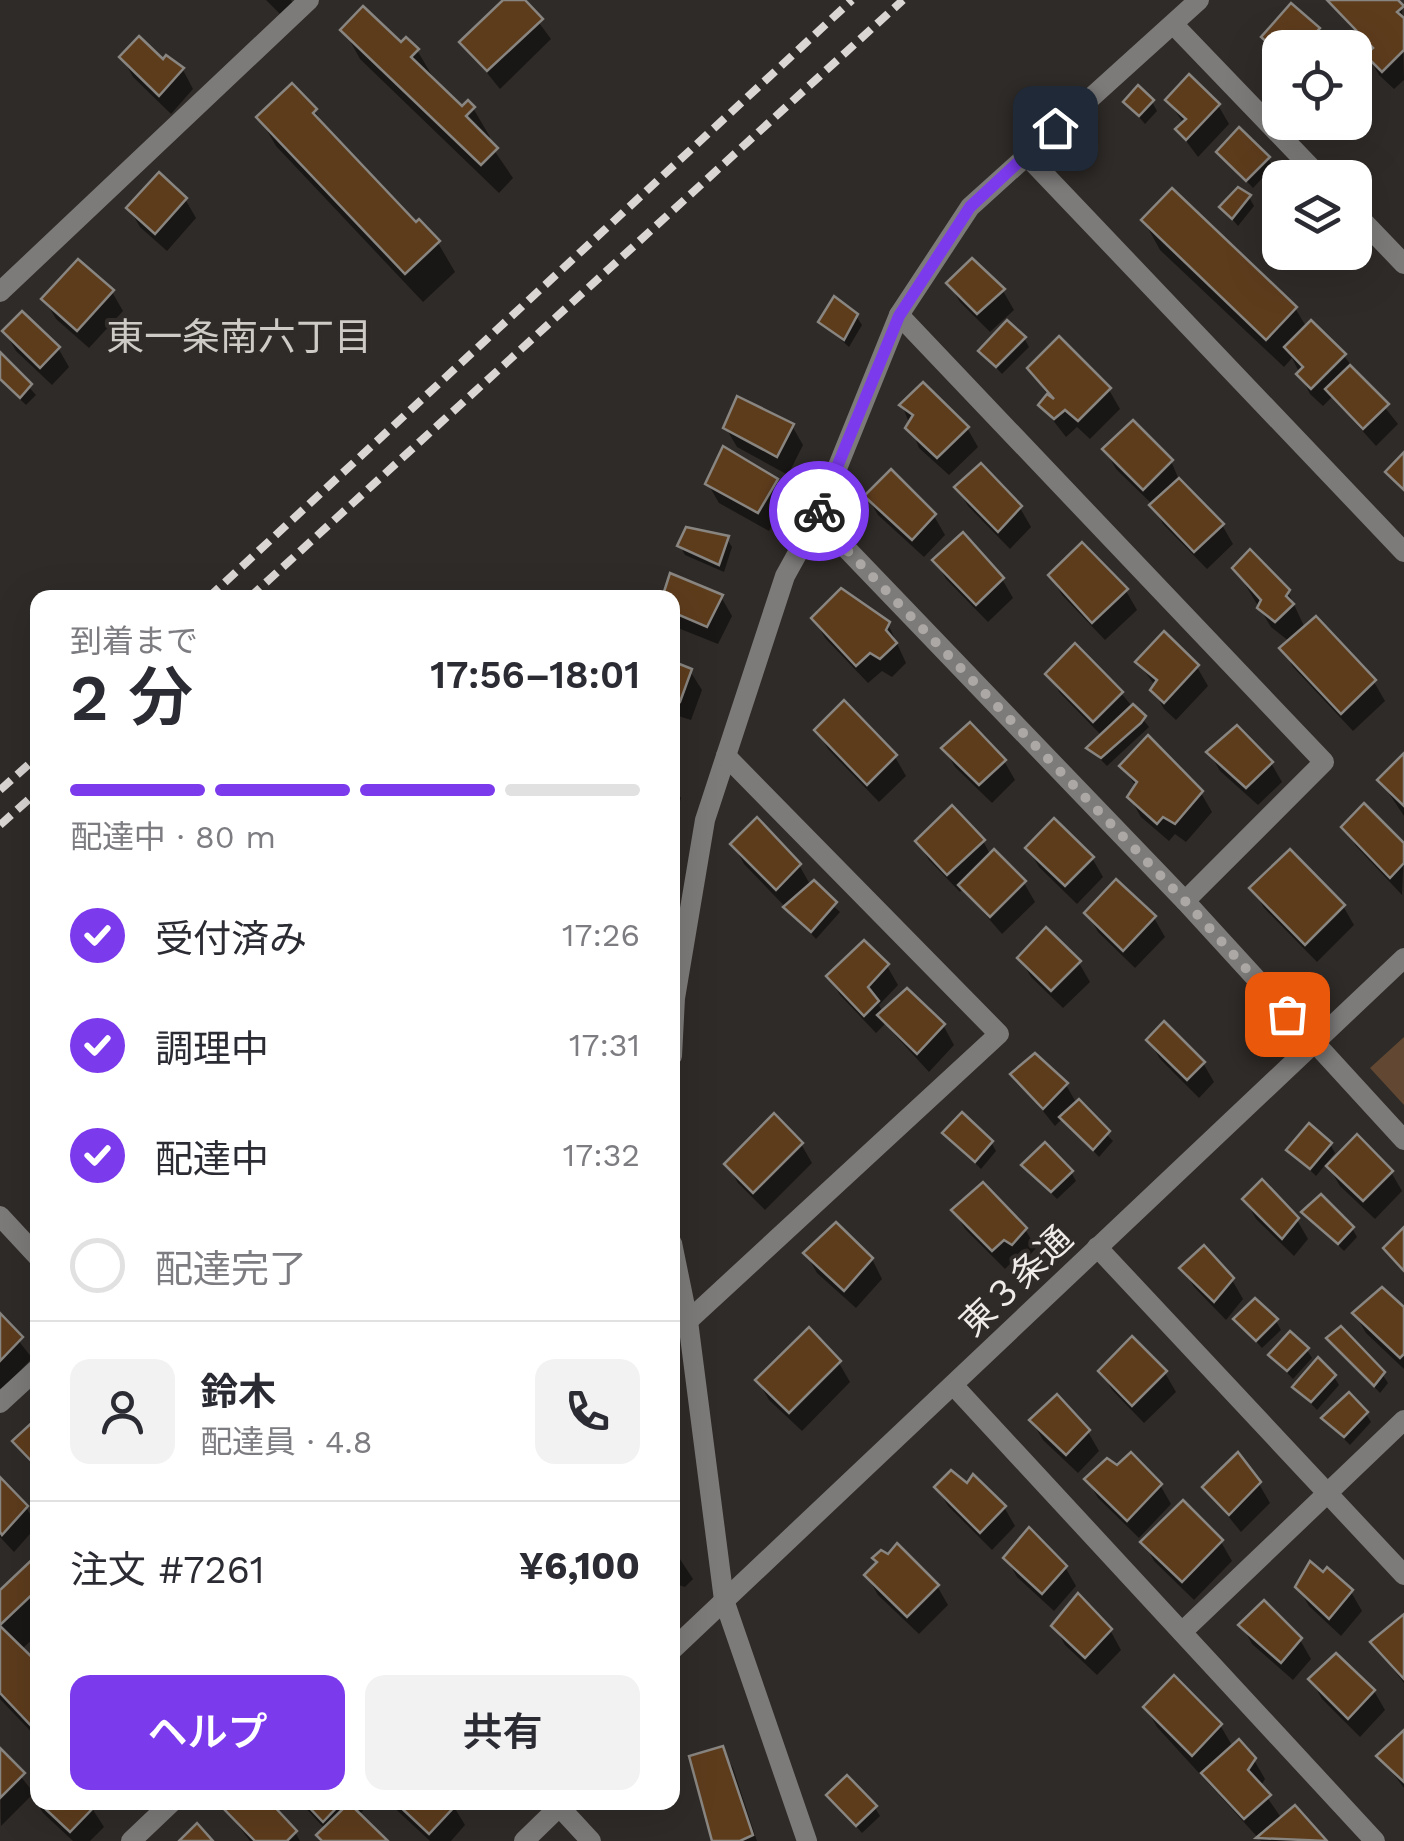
<!DOCTYPE html>
<html lang="ja">
<meta charset="utf-8">
<style>
:root{--surface:#fff;--page:#f2f2f3;--text:#2b2b33;--muted:#7c7c81;--line:#e1e1e2;--accent:#7c3aed}
body{margin:0;font-family:"Work Sans","Noto Sans JP",sans-serif;background:var(--page);color:var(--text);height:100vh;display:flex;flex-direction:column;font-size:38px;white-space:nowrap}
*{box-sizing:border-box;margin:0}
p{font-size:32px;color:var(--muted)}
.icon{flex:none;width:55px;height:55px;fill:none;stroke:currentColor;stroke-width:2;stroke-linecap:round;stroke-linejoin:round}
.map{position:relative;flex:1;overflow:hidden}
.sheet{position:absolute;left:30px;top:590px;width:650px;height:1220px;display:flex;flex-direction:column;background:var(--surface);border-radius:20px;box-shadow:0 10px 40px #0002}
.sheet>*{flex:none}
.tools{position:absolute;left:1262px;top:30px;display:grid;gap:20px}
.tools a{display:grid;place-items:center;width:110px;height:110px;border-radius:20px;background:var(--surface);box-shadow:0 10px 40px #0002;font-size:50px}
.pin{position:absolute;display:grid;place-items:center;width:85px;height:85px;color:#fff;margin:-42px;border-radius:20px;box-shadow:0 5px 15px #0006}
.courier{position:absolute;display:grid;place-items:center;width:100px;height:100px;margin:-50px;border:8px solid #7c3aed;border-radius:50%;background:#fff;color:#222;box-shadow:0 2px 12px #0007}
.head em{font-style:normal;font-weight:600}
.head div{display:flex;flex-direction:column-reverse}
.head{display:flex;align-items:center;justify-content:space-between;height:170px;padding:0 40px}
h1{font-size:65px;font-weight:600;line-height:75px}
.bar{display:grid;grid-template-columns:repeat(4,1fr);gap:15px 10px;align-content:center;height:120px;padding:0 40px}
.bar i{height:12px;border-radius:8px;background:var(--line)}
.bar .selected{background:var(--accent)}
.bar p{grid-column:span 4}
.line{display:flex;align-items:center;gap:25px;padding:0 40px;border-top:2px solid var(--line)}
.line div{flex:1}
.round{display:grid;place-items:center;flex:none;width:105px;height:105px;border-radius:20px;background:var(--page)}
ol{padding:0 40px;list-style:none}
li{display:flex;align-items:center;gap:30px;height:110px}
li p{margin-inline-start:auto}
li .icon{padding:10px;border-radius:50%;background:var(--accent);color:#fff;stroke-width:4}
li:last-child{color:var(--muted)}
li i{width:55px;height:55px;border:5px solid var(--line);border-radius:50%}
.action{display:flex;gap:20px;margin-top:auto;padding:20px 40px}
.action a{flex:1;height:115px;border-radius:20px;background:var(--accent);color:#fff;font-size:40px;font-weight:600;line-height:115px;text-align:center}
.action a+a{background:var(--page);color:var(--text)}
.map>svg:first-child{display:block}
.green{fill:#624832}
.shadow{fill:#0007}
.building{fill:#5d3c1c;stroke:#898581;stroke-width:2.5}
.lines{fill:none;stroke-linecap:round;stroke-linejoin:round}
.minor{stroke:#7d7b7a;stroke-width:20}
.tertiary{stroke:#7d7b7a;stroke-width:20}
.rail{stroke:#d9d6d4;stroke-width:8;stroke-dasharray:15 8;stroke-linecap:butt}
.done{stroke:#aba8a5;stroke-width:10;stroke-dasharray:0 18}
.route{stroke:#7c3aed;stroke-width:12}
.labels{text-anchor:middle;stroke-width:8;stroke-linejoin:round;paint-order:stroke}
.street-label{font-size:35px;fill:#eeebe9;stroke:#2f2b28}
.neighbourhood-label{font-size:38px;fill:#cecac5;stroke:#2f2b28}
</style>
<div class="map">
<svg width="1404" height="1841" viewBox="0 0 1404 1841">
<rect width="100%" height="100%" fill="#2f2b28"/>
<polygon class="green" points="1404,1037 1404,1105 1370,1068"/>
<g class="shadow">
<polygon points="266,0 291,0 295,8 284,18"/>
<polygon points="507,0 522,0 551,39 500,89 462,42"/>
<polygon points="1328,0 1395,0 1402,7 1404,80 1394,89 1379,75 1368,56 1372,52"/>
<polygon points="1318,29 1328,48 1280,48 1280,61 1264,37"/>
<polygon points="344,30 417,50 434,79 463,110 473,108 490,137 487,140 513,178 499,193 360,59"/>
<polygon points="122,57 163,62 166,59 183,70 193,89 171,114 133,77"/>
<polygon points="1355,75 1369,91 1355,107"/>
<polygon points="1168,100 1218,105 1229,124 1198,157 1178,130 1184,124"/>
<polygon points="1126,102 1152,102 1157,111 1145,124"/>
<polygon points="315,111 327,132 416,226 419,223 438,243 455,272 423,302 276,146 259,117"/>
<polygon points="1219,152 1268,158 1273,167 1253,188"/>
<polygon points="1249,197 1254,206 1238,226 1222,207"/>
<polygon points="185,199 196,218 167,251 140,227 129,208"/>
<polygon points="1144,221 1295,308 1307,328 1344,356 1398,424 1376,446 1332,397 1323,406 1310,394 1292,358 1284,367 1160,250"/>
<polygon points="949,283 1003,291 1014,310 990,332 960,302"/>
<polygon points="112,292 123,311 89,348 56,319 45,300"/>
<polygon points="856,316 862,325 849,347 821,322"/>
<polygon points="5,332 58,348 69,367 52,385 16,351"/>
<polygon points="1024,338 1029,347 1002,374 981,351"/>
<polygon points="0,356 36,395 26,405 0,380"/>
<polygon points="1030,368 1109,390 1120,409 1090,439 1077,427 1066,437 1041,405 1048,396"/>
<polygon points="902,405 967,428 978,447 949,475 919,448"/>
<polygon points="792,426 803,445 788,475 737,447 726,428"/>
<polygon points="1105,450 1171,461 1180,482 1222,525 1233,544 1207,569 1163,524 1153,505 1116,469"/>
<polygon points="776,481 787,500 769,531 719,503 708,484"/>
<polygon points="957,487 1020,508 1031,527 1010,549 968,506"/>
<polygon points="867,496 934,516 945,535 924,557 878,515"/>
<polygon points="727,539 732,547 724,572 685,555 680,546"/>
<polygon points="1082,546 1126,591 1137,610 1105,640 1062,595 1051,576"/>
<polygon points="935,560 1002,579 1013,598 988,622 946,579"/>
<polygon points="1235,568 1288,592 1305,628 1315,619 1374,682 1385,701 1353,731 1293,667 1282,648 1290,642 1271,627"/>
<polygon points="721,597 732,616 718,644 673,626 672,598"/>
<polygon points="814,619 888,624 906,663 892,677 882,671 868,683 825,638"/>
<polygon points="1164,634 1197,667 1208,686 1176,720 1164,709 1153,690 1156,687 1138,662"/>
<polygon points="672,663 690,671 702,690 691,720 672,714"/>
<polygon points="1048,674 1121,693 1149,727 1107,766 1089,748 1102,736 1060,693"/>
<polygon points="817,730 895,757 906,776 879,802 828,749"/>
<polygon points="944,748 1004,761 1015,780 992,803 955,767"/>
<polygon points="1209,752 1271,763 1282,782 1258,805 1220,771"/>
<polygon points="1404,756 1404,816 1380,780"/>
<polygon points="1122,766 1201,793 1212,812 1186,842 1175,834 1169,841 1141,817 1130,798 1137,788"/>
<polygon points="672,784 681,798 672,827"/>
<polygon points="1344,827 1404,847 1402,895 1356,846"/>
<polygon points="983,841 991,856 1024,883 1035,902 1002,934 963,889 960,892 929,860 918,842"/>
<polygon points="733,844 799,865 811,886 840,912 816,939 744,864"/>
<polygon points="1028,848 1092,858 1103,877 1077,904 1039,867"/>
<polygon points="1253,889 1343,906 1354,925 1317,962 1264,908"/>
<polygon points="1087,913 1154,918 1165,937 1135,968 1098,932"/>
<polygon points="1046,931 1079,963 1090,982 1063,1008 1031,977 1020,958"/>
<polygon points="864,943 887,966 898,985 879,1005 883,1013 943,1025 954,1045 929,1072 885,1024 876,1033 840,995 829,976"/>
<polygon points="1149,1040 1203,1063 1214,1082 1199,1098 1160,1059"/>
<polygon points="1013,1074 1066,1085 1077,1104 1113,1141 1099,1157 1063,1118 1055,1126"/>
<polygon points="946,1134 991,1142 996,1151 981,1169"/>
<polygon points="801,1144 812,1163 765,1210 738,1183 727,1164"/>
<polygon points="1330,1144 1335,1153 1316,1176 1289,1150"/>
<polygon points="1024,1166 1071,1172 1076,1181 1057,1199"/>
<polygon points="1329,1167 1391,1172 1402,1191 1375,1219 1340,1186"/>
<polygon points="1245,1200 1297,1220 1308,1239 1294,1256 1256,1219"/>
<polygon points="954,1211 1025,1229 1036,1248 1024,1262 1016,1258 1005,1269 965,1229"/>
<polygon points="1305,1213 1352,1228 1357,1237 1344,1251"/>
<polygon points="806,1254 872,1259 882,1279 856,1308 817,1273"/>
<polygon points="1183,1268 1232,1280 1243,1299 1226,1320 1194,1287"/>
<polygon points="1404,1311 1404,1369 1366,1333 1355,1314"/>
<polygon points="0,1317 32,1358 2,1390 0,1388"/>
<polygon points="1237,1320 1276,1321 1281,1330 1262,1348"/>
<polygon points="809,1331 839,1363 850,1382 802,1431 769,1400 758,1381"/>
<polygon points="1329,1339 1382,1374 1388,1383 1380,1393"/>
<polygon points="1307,1350 1312,1358 1293,1379 1271,1356"/>
<polygon points="1101,1371 1165,1373 1176,1392 1144,1423 1112,1390"/>
<polygon points="1334,1377 1339,1385 1317,1410 1295,1387"/>
<polygon points="1366,1414 1371,1422 1350,1445 1324,1419"/>
<polygon points="38,1420 38,1472 15,1441"/>
<polygon points="1032,1421 1088,1432 1099,1451 1078,1473 1043,1440"/>
<polygon points="1087,1479 1160,1485 1171,1504 1139,1538 1098,1498"/>
<polygon points="0,1481 26,1507 37,1526 14,1552 0,1537"/>
<polygon points="1259,1484 1270,1503 1241,1532 1205,1488"/>
<polygon points="937,1487 1004,1507 1015,1526 992,1550 948,1506"/>
<polygon points="1183,1504 1221,1542 1232,1561 1194,1600 1154,1561 1144,1542"/>
<polygon points="672,1547 693,1579 685,1587 672,1583"/>
<polygon points="38,1558 38,1634 21,1650 38,1667 38,1739 0,1699 0,1593"/>
<polygon points="1006,1558 1065,1567 1076,1586 1054,1611 1017,1577"/>
<polygon points="867,1576 937,1586 948,1605 919,1634 878,1595"/>
<polygon points="1298,1587 1351,1592 1362,1611 1341,1636 1309,1606"/>
<polygon points="1404,1619 1404,1683 1373,1643"/>
<polygon points="1242,1625 1300,1640 1311,1659 1293,1680 1252,1644"/>
<polygon points="1054,1626 1110,1630 1121,1650 1097,1675 1065,1645"/>
<polygon points="1311,1680 1374,1691 1385,1710 1360,1737 1322,1699"/>
<polygon points="1146,1708 1220,1725 1233,1747 1254,1760 1265,1779 1260,1787 1282,1819 1295,1809 1324,1841 1261,1841 1157,1727"/>
<polygon points="1404,1733 1404,1788 1380,1756"/>
<polygon points="722,1749 733,1768 757,1841 714,1841"/>
<polygon points="0,1751 34,1793 38,1789 38,1802 88,1802 104,1827 90,1841 73,1841 43,1813 32,1795 1,1826"/>
<polygon points="829,1795 875,1808 880,1816 862,1833"/>
<polygon points="267,1802 295,1832 300,1841 250,1841 222,1804"/>
<polygon points="300,1802 358,1802 363,1811 358,1816 384,1841 323,1841 325,1829"/>
<polygon points="388,1802 451,1802 465,1825 451,1841 430,1841"/>
</g>
<g class="building">
<polygon points="503,0 525,0 543,19 487,71 459,42"/>
<polygon points="1327,0 1398,0 1404,6 1397,12 1404,18 1404,50 1382,72 1365,55 1373,48"/>
<polygon points="1291,3 1320,28 1302,48 1280,48 1280,54 1261,37"/>
<polygon points="363,6 401,42 406,37 419,49 411,57 462,106 468,100 475,107 466,116 498,148 481,165 340,30"/>
<polygon points="139,36 163,59 166,55 184,68 159,96 119,57"/>
<polygon points="1189,74 1220,104 1186,140 1175,129 1186,119 1165,100"/>
<polygon points="292,83 317,109 313,113 416,222 419,219 440,241 405,274 256,117"/>
<polygon points="1138,85 1154,100 1139,116 1123,102"/>
<polygon points="1239,127 1270,157 1246,181 1216,152"/>
<polygon points="159,172 187,198 155,234 126,208"/>
<polygon points="1238,187 1251,195 1232,219 1219,207"/>
<polygon points="1172,188 1297,307 1266,340 1141,220"/>
<polygon points="972,258 1005,289 977,314 946,283"/>
<polygon points="78,259 114,290 77,331 41,299"/>
<polygon points="834,296 858,314 844,340 818,322"/>
<polygon points="22,311 60,347 40,368 2,331"/>
<polygon points="1007,320 1026,337 996,367 978,351"/>
<polygon points="1311,320 1346,354 1311,389 1296,374 1303,367 1284,347"/>
<polygon points="1059,336 1111,388 1078,421 1065,410 1054,419 1038,405 1047,394 1054,399 1027,368"/>
<polygon points="0,352 32,384 20,398 0,379"/>
<polygon points="1350,365 1389,404 1363,429 1325,389"/>
<polygon points="923,382 969,427 937,458 905,428 913,415 899,405"/>
<polygon points="737,396 794,424 777,457 723,428"/>
<polygon points="1133,420 1173,460 1143,490 1102,449"/>
<polygon points="723,446 778,479 758,513 705,484"/>
<polygon points="1404,452 1404,490 1385,472"/>
<polygon points="981,463 1022,506 998,532 954,487"/>
<polygon points="891,469 936,514 912,540 864,496"/>
<polygon points="1179,478 1224,524 1194,552 1149,505"/>
<polygon points="686,527 729,536 719,565 677,546"/>
<polygon points="963,532 1004,578 976,605 932,560"/>
<polygon points="1082,542 1128,589 1092,623 1048,575"/>
<polygon points="1250,549 1290,590 1286,596 1294,604 1275,622 1257,608 1261,600 1232,568"/>
<polygon points="670,573 723,595 707,627 672,612 672,598 662,598"/>
<polygon points="841,588 890,622 886,630 897,643 880,659 870,653 856,666 811,618"/>
<polygon points="1316,616 1376,680 1341,714 1279,648"/>
<polygon points="1164,631 1199,665 1164,703 1150,690 1157,680 1135,662"/>
<polygon points="1075,643 1123,692 1093,722 1045,674"/>
<polygon points="672,661 692,669 680,702 672,699"/>
<polygon points="844,700 897,755 867,785 814,730"/>
<polygon points="1133,704 1146,716 1141,723 1101,758 1086,748"/>
<polygon points="970,722 1006,760 979,785 941,748"/>
<polygon points="1237,725 1273,762 1246,788 1206,752"/>
<polygon points="1148,735 1203,791 1175,824 1163,817 1157,824 1127,797 1137,782 1119,766"/>
<polygon points="1404,753 1404,806 1377,780"/>
<polygon points="1364,803 1404,843 1404,863 1390,878 1341,827"/>
<polygon points="952,805 985,840 947,875 915,841"/>
<polygon points="757,817 801,864 776,890 730,844"/>
<polygon points="1054,818 1094,857 1065,886 1025,848"/>
<polygon points="994,849 1026,881 990,917 958,885"/>
<polygon points="1290,849 1345,905 1305,945 1249,888"/>
<polygon points="1116,879 1156,916 1123,951 1084,913"/>
<polygon points="814,880 837,902 811,932 783,907"/>
<polygon points="1046,927 1081,961 1051,991 1017,958"/>
<polygon points="864,940 889,964 868,987 879,1001 864,1016 826,976"/>
<polygon points="907,988 945,1024 917,1054 877,1015"/>
<polygon points="1164,1021 1205,1062 1187,1080 1146,1040"/>
<polygon points="1035,1053 1068,1083 1043,1109 1010,1074"/>
<polygon points="1079,1099 1110,1131 1093,1150 1059,1117"/>
<polygon points="962,1112 993,1141 975,1162 942,1133"/>
<polygon points="774,1113 803,1143 753,1193 724,1164"/>
<polygon points="1309,1123 1332,1143 1310,1169 1286,1150"/>
<polygon points="1357,1134 1393,1171 1363,1201 1326,1166"/>
<polygon points="1045,1142 1073,1171 1051,1192 1021,1165"/>
<polygon points="1262,1179 1299,1218 1282,1239 1242,1199"/>
<polygon points="983,1182 1027,1228 1012,1245 1004,1240 992,1251 951,1210"/>
<polygon points="1321,1194 1354,1227 1338,1244 1301,1212"/>
<polygon points="836,1222 873,1258 844,1291 803,1253"/>
<polygon points="1404,1227 1404,1271 1383,1248"/>
<polygon points="1204,1245 1234,1278 1214,1302 1179,1268"/>
<polygon points="1382,1287 1404,1307 1404,1354 1400,1358 1352,1313"/>
<polygon points="1255,1298 1278,1319 1256,1341 1233,1319"/>
<polygon points="0,1313 23,1337 0,1361"/>
<polygon points="1341,1326 1385,1372 1374,1386 1326,1338"/>
<polygon points="809,1327 841,1361 789,1413 755,1380"/>
<polygon points="1290,1331 1309,1348 1287,1371 1268,1355"/>
<polygon points="1132,1336 1167,1371 1132,1406 1098,1371"/>
<polygon points="1318,1357 1336,1375 1311,1402 1292,1387"/>
<polygon points="1349,1392 1368,1412 1344,1437 1321,1418"/>
<polygon points="1057,1394 1090,1430 1066,1455 1029,1420"/>
<polygon points="38,1417 38,1468 12,1441"/>
<polygon points="1131,1452 1162,1484 1127,1521 1084,1479 1107,1458 1117,1465"/>
<polygon points="1238,1452 1261,1482 1229,1515 1202,1487"/>
<polygon points="951,1470 967,1483 973,1474 1006,1506 980,1533 934,1487"/>
<polygon points="0,1477 28,1506 2,1535 0,1532"/>
<polygon points="1183,1500 1223,1540 1182,1582 1140,1542"/>
<polygon points="1029,1527 1067,1566 1042,1594 1003,1558"/>
<polygon points="897,1543 939,1585 907,1617 864,1575 877,1562 872,1558 881,1550 888,1554"/>
<polygon points="38,1554 38,1589 0,1625 0,1590"/>
<polygon points="1310,1561 1323,1572 1327,1567 1353,1590 1329,1619 1295,1587"/>
<polygon points="1078,1593 1112,1629 1085,1658 1051,1626"/>
<polygon points="1264,1600 1302,1638 1281,1663 1238,1625"/>
<polygon points="1404,1614 1404,1679 1370,1642"/>
<polygon points="0,1626 38,1663 38,1733 0,1693"/>
<polygon points="1336,1653 1375,1690 1348,1719 1308,1679"/>
<polygon points="1174,1675 1222,1724 1192,1756 1143,1707"/>
<polygon points="1404,1730 1404,1782 1376,1756"/>
<polygon points="1239,1739 1256,1758 1248,1770 1271,1795 1244,1819 1201,1773"/>
<polygon points="723,1746 753,1835 740,1841 712,1841 689,1756"/>
<polygon points="0,1748 25,1773 0,1798"/>
<polygon points="847,1775 877,1806 856,1826 826,1795"/>
<polygon points="38,1802 91,1802 95,1806 70,1832"/>
<polygon points="270,1802 297,1831 287,1841 255,1841 218,1803"/>
<polygon points="304,1802 342,1802 323,1822"/>
<polygon points="395,1802 454,1802 456,1805 429,1834"/>
<polygon points="349,1803 388,1841 322,1841 316,1835"/>
<polygon points="1295,1805 1327,1841 1256,1838"/>
<polygon points="197,1823 213,1841 179,1841"/>
</g>
<g class="lines">
<g class="minor">
<polyline points="1174,25 1321,178"/>
<polyline points="1025,154 1404,552"/>
<polyline points="1355,213 1404,264"/>
<polyline points="0,292 309,0"/>
<polyline points="899,315 1324,762 1185,901"/>
<polyline points="817,518 1185,901 1404,1140"/>
<polyline points="672,1056 675,998 705,820 785,576 817,518 899,315 970,207 1199,0"/>
<polyline points="672,1243 688,1321 724,1600 807,1841"/>
<polyline points="1097,1247 1404,1575"/>
<polyline points="688,1321 999,1034 726,756"/>
<polyline points="954,1386 1375,1841"/>
<polyline points="0,1403 38,1368"/>
<polyline points="1182,1632 1404,1420"/>
<polyline points="131,1841 172,1802"/>
<polyline points="524,1841 559,1807"/>
</g>
<g class="tertiary">
<polyline points="0,1216 38,1257"/>
<polyline points="672,1650 1404,958"/>
<polyline points="555,1802 591,1841"/>
</g>
<g class="rail">
<polyline points="208,598 852,0"/>
<polyline points="249,598 903,0"/>
<polyline points="0,790 38,756"/>
<polyline points="0,825 38,791"/>
</g>
</g>
<g class="lines">
<polyline class="done" points="819,511 816,518 1185,901 1287,1014"/>
<polyline class="route" points="819,511 899,316 970,207 1055,128"/>
</g>
<g class="labels">
<g class="street-label">
<text transform="translate(1016 1281) rotate(-44)" y="12">東３条通</text>
</g>
<g class="neighbourhood-label">
<text x="239" y="350">東一条南六丁目</text>
</g>
</g>
</svg>
<div class="tools">
<a><svg class="icon" aria-label="locate" viewBox="0 0 24 24"><circle cx="12" cy="12" r="6"/><path d="M12 2v4M12 18v4M2 12h4M18 12h4"/></svg></a>
<a><svg class="icon" aria-label="layers" viewBox="0 0 24 24"><path d="M12 4l9 5-9 5-9-5zM3 14l9 5 9-5"/></svg></a>
</div>
<div class="pin" style="left:1287px;top:1014px;background:#ea580c"><svg class="icon" aria-label="bag" viewBox="0 0 24 24"><path d="M5 8h14l-1 12H6zM9 8a3 3 0 0 1 6 0"/></svg></div>
<div class="pin" style="left:1055px;top:128px;background:#1f2937"><svg class="icon" aria-label="home" viewBox="0 0 24 24"><path d="M3 11l9-7 9 7M6 9v11h12V9"/></svg></div>
<div class="courier" style="left:819px;top:511px"><svg class="icon" aria-label="bike" viewBox="0 0 24 24"><circle cx="6" cy="16" r="4"/><circle cx="18" cy="16" r="4"/><path d="M6 16l4-8h5l3 8M10 8l3 8H6M13 5h3"/></svg></div>
<section class="sheet">
<div class="head"><div><h1>2 分</h1><p>到着まで</p></div><em>17:56–18:01</em></div>
<div class="bar"><i class="selected"></i><i class="selected"></i><i class="selected"></i><i></i><p>配達中 · 80 m</p></div>
<ol>
<li><svg class="icon" aria-label="check" viewBox="0 0 24 24"><path d="M5 12l5 5 9-10"/></svg>受付済み<p>17:26</p></li>
<li><svg class="icon" aria-label="check" viewBox="0 0 24 24"><path d="M5 12l5 5 9-10"/></svg>調理中<p>17:31</p></li>
<li><svg class="icon" aria-label="check" viewBox="0 0 24 24"><path d="M5 12l5 5 9-10"/></svg>配達中<p>17:32</p></li>
<li><i></i>配達完了</li>
</ol>
<div class="line" style="height:180px"><a class="round"><svg class="icon" aria-label="person" viewBox="0 0 24 24"><circle cx="12" cy="8" r="4"/><path d="M4 21q1-7 8-7t8 7"/></svg></a><div><b>鈴木</b><p>配達員 · 4.8</p></div><a class="round"><svg class="icon" aria-label="phone" viewBox="0 0 24 24"><path d="M5 4h4l2 5-3 2q2 4 5 5l2-3 5 2v4C11 20 4 13 5 4z"/></svg></a></div>
<div class="line" style="height:130px"><div>注文 #7261</div><b>¥6,100</b></div>
<div class="action"><a>ヘルプ</a><a>共有</a></div>
</section>
</div>
